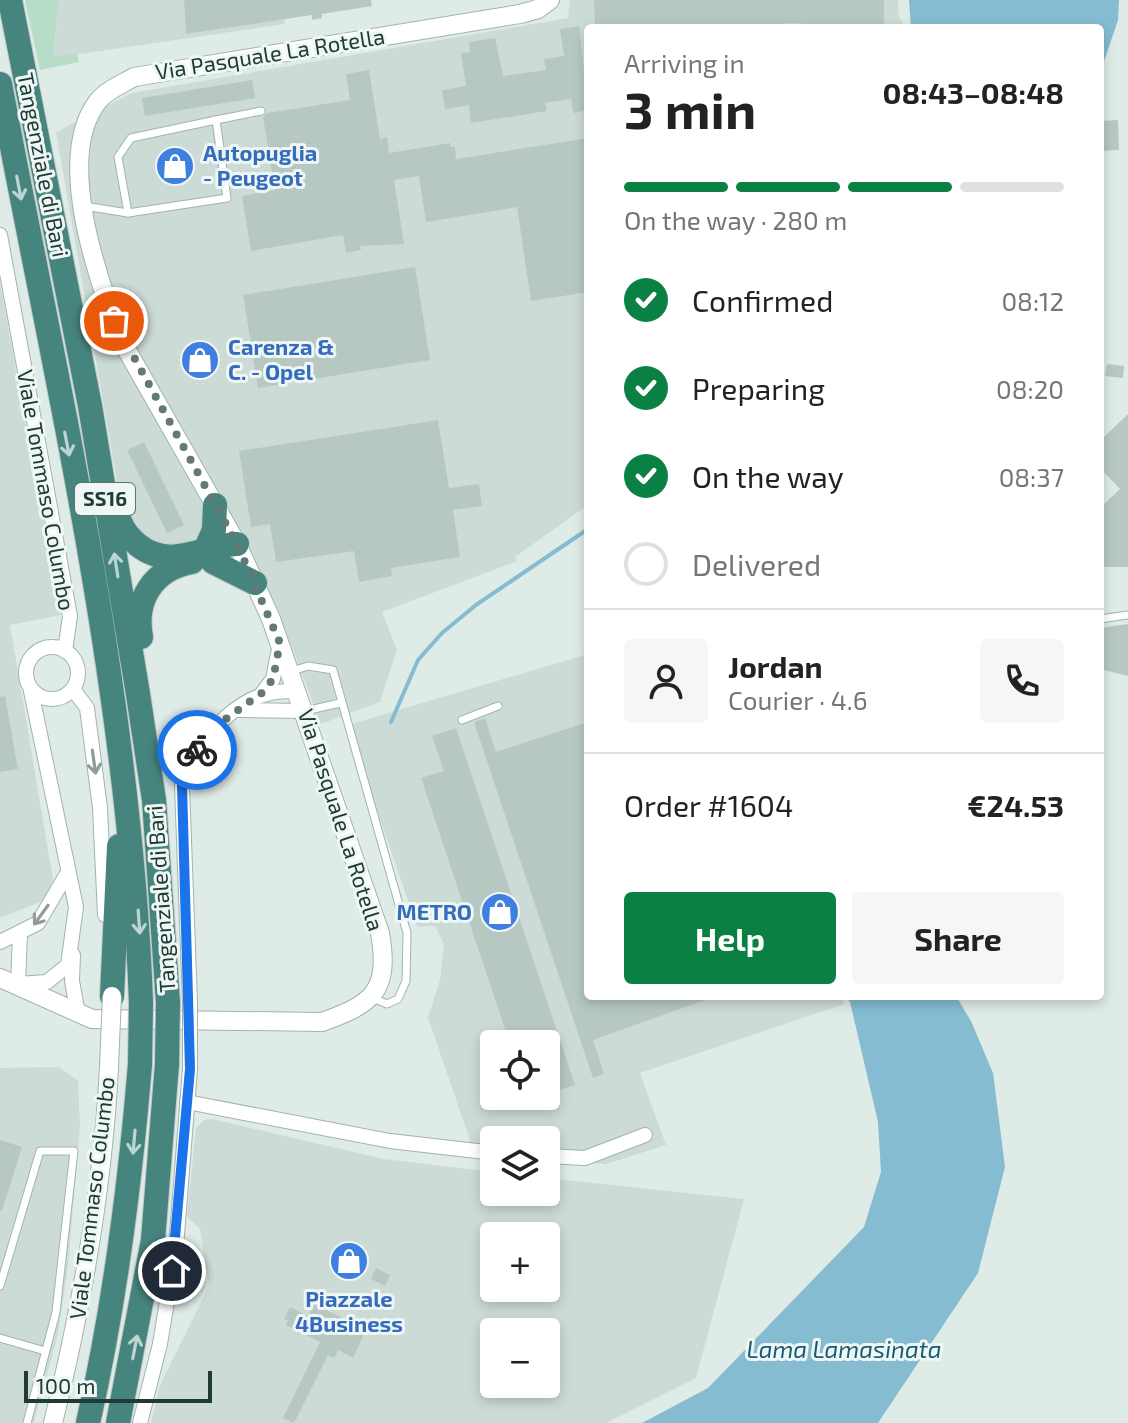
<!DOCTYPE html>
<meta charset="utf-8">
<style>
:root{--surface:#fff;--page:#f6f6f6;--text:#222;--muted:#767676;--line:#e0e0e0;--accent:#0b8043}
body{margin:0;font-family:"Exo 2",sans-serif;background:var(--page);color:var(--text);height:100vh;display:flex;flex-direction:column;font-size:30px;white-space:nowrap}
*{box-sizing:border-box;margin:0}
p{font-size:26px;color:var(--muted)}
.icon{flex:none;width:44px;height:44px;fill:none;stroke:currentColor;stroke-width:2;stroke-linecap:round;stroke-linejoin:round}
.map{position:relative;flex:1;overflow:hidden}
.drawer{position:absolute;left:584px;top:24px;width:520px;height:976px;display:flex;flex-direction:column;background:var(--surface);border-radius:8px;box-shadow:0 4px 12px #0003}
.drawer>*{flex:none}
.tools{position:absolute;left:480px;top:1030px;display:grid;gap:16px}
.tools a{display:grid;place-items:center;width:80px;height:80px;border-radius:8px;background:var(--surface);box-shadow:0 4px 12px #0003;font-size:40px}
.scale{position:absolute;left:24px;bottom:20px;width:188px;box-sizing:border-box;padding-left:8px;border:4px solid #203b37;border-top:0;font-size:22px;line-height:28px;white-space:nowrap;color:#203b37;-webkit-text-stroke:6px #eff7f4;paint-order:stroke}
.pin{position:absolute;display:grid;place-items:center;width:68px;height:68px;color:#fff;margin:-34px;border:4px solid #fff;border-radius:50%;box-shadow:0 2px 8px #0007}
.courier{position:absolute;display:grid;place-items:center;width:80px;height:80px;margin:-40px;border:6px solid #1a73e8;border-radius:50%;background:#fff;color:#222;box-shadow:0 2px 10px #0007}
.head em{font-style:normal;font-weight:700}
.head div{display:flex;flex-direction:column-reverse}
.head{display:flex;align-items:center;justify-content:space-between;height:136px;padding:0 40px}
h1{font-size:52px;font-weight:700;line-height:60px}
.bar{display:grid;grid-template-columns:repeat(4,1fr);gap:12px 8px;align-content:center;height:96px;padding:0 40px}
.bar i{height:10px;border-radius:6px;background:var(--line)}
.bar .active{background:var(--accent)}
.bar p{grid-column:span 4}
.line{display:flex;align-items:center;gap:20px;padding:0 40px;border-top:2px solid var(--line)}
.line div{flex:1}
.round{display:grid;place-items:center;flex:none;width:84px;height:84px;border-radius:8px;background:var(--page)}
ol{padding:0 40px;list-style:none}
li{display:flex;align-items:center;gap:24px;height:88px}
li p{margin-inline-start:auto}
li .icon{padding:8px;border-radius:50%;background:var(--accent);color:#fff;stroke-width:4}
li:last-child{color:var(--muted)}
li i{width:44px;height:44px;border:4px solid var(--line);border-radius:50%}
.cta{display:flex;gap:16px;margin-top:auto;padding:16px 40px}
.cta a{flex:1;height:92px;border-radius:8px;background:var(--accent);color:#fff;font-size:32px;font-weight:700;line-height:92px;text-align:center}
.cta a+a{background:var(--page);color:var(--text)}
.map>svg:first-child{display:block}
.built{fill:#cddbd6;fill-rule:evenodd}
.green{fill:#b7ddc6}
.water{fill:#85bcd2}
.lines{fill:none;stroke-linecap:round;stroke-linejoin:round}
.stream{stroke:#85bcd2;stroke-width:4}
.building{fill:#b7c8c3}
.service-casing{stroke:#a2b3af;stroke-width:9}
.minor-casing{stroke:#a2b3af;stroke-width:16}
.tertiary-casing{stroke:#a2b3af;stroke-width:20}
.trunk-casing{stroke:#c1c8c7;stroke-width:26}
.service{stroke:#fff;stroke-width:7}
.minor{stroke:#fff;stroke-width:14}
.tertiary{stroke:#fff;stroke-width:18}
.trunk{stroke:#46857e;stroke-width:24}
.minor-bridge-casing{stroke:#a2b3af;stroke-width:16;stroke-linecap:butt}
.tertiary-bridge-casing{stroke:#a2b3af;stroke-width:20;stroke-linecap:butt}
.trunk-bridge-casing{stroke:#c1c8c7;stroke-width:26;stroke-linecap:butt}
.minor-bridge{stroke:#fff;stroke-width:14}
.tertiary-bridge{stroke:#fff;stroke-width:18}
.trunk-bridge{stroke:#46857e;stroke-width:24}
.oneway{stroke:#bcd5d1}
.oneway2{stroke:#909d9b}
.done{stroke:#637975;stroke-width:8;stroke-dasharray:0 14.4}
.route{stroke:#1a73e8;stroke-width:10}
.labels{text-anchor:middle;stroke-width:6;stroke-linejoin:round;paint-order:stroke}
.shield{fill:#eff7f4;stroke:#5e7370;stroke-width:2}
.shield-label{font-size:20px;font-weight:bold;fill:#203b37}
.street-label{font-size:22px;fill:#203b37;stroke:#eff7f4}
.shop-label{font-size:22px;font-weight:bold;fill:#366cbe;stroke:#eff7f4;text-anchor:start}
.water-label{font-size:24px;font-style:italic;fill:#195c78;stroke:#eff7f4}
</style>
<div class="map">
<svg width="1128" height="1423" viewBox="0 0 1128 1423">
<rect width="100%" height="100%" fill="#dfebe7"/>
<g class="built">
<polygon points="59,0 284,0 285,24 53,58"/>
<polygon points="570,0 898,0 899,17 905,27 588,28 588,505 515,557 517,561 382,612 397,650 380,702 321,724 292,647 239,531 175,553 144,542 124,521 56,132 132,93 568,18"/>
<polygon points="0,283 61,615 10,625 53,879 49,893 40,902 0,918"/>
<path d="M 588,654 L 588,996 L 841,996 L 844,1004 L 640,1073 L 666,1145 L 606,1164 L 546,1160 L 546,1140 L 494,1140 L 494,1156 L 469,1155 L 469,1137 L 428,1018 L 440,980 L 444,944 L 435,926 L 417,927 L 348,725 ZM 494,1044 L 546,1044 L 546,1096 L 494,1096 Z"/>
<polygon points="59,1067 78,1081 80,1125 68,1268 58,1334 34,1423 0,1423 0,1068"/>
<path d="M 212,1119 L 384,1159 L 494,1172 L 494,1192 L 546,1192 L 546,1178 L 744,1199 L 696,1378 L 606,1423 L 151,1423 L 160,1385 L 209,1286 L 200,1229 L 187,1216 L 196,1128 L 204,1120 ZM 494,1236 L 546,1236 L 546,1288 L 494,1288 ZM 494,1332 L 546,1332 L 546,1384 L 494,1384 Z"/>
</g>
<polygon class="green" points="25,0 59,0 53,57 77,54 79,62 40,70"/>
<g class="water">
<polygon points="909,0 1119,0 1118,20 1100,73 1100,28 911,28"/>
<polygon points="845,996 956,996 971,1021 993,1073 1005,1167 978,1273 878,1423 642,1423 708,1388 864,1227 881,1172 878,1122 850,1002"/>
</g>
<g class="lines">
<polyline class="stream" points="391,722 418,660 442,633 476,605 588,529"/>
</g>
<g class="building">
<polygon points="184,0 371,0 372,6 322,14 322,18 312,20 312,15 186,34"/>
<polygon points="594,0 884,0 884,28 812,28 812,24 786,23 786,28 595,28"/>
<polygon points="579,26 588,110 573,113 571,99 545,103 547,111 471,123 469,105 445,109 442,90 466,86 461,53 470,52 469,42 495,38 503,76 546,70 544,59 564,56 560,29"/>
<polygon points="369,70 380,139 387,137 389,153 450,143 451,147 455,147 456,159 588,138 588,292 531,301 517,207 426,222 419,176 394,180 404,244 360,246 361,250 346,253 343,235 251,251 242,196 275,190 263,117 267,113 350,100 346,74"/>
<polygon points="252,80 255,98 145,116 142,98"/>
<polygon points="1118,120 1119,150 1100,151 1100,121"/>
<polygon points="415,267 430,360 258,388 243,295"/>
<polygon points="1107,364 1124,366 1123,378 1105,376"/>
<polygon points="1128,414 1128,567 1100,567 1100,508 1120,489 1100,468 1100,441"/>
<polygon points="438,420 449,488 479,484 482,506 453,510 460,557 391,568 392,576 359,582 354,551 276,562 270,524 251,527 239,451"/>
<polygon points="144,442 184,525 167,533 127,450"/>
<polygon points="1128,624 1128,676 1100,669 1100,628"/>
<polygon points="5,696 18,769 0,772 0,697"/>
<polygon points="485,718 496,752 588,722 588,996 716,996 593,1040 604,1074 593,1078 474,722"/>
<polygon points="456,728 575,1085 546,1094 546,1044 510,1044 421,778 444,771 432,736"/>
<polygon points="0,1140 22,1147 2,1211 0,1210"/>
<polygon points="376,1268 390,1275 385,1286 371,1279"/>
<polygon points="314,1304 363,1328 365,1332 353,1358 338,1350 334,1358 328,1355 294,1423 283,1418 320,1342 286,1325 288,1321 284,1319 290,1307 308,1316"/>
</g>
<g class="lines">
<g class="service-casing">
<g id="service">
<polyline points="84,206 128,213 227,198 216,120 261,111"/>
<polyline points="128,213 118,157 131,138 216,120"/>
<polyline points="1100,619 1128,615"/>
<polyline points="292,671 308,666 333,670 407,933 406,981 398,999 387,1004 373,998"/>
<polyline points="305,711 340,703"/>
<polyline points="462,720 498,706"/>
<polyline points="0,1286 40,1151 74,1151 56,1312 27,1423"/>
<polyline points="0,1338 45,1351"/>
</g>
</g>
<g class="minor-casing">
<g id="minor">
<polyline points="0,235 70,616 65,651"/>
<circle cx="52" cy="673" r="26"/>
<polyline points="73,689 87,708 100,808 105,915"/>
<polyline points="263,692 273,679 280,644"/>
<polyline points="239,710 305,711"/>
<polyline points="20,934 18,984 47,982 68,965 76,907 31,691"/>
<polyline points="0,942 38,923 68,872"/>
<polyline points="73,955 72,981 78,1014"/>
<path d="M 190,1002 L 182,786 C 197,738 243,684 298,692"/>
<polyline points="187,1102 390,1141 494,1153"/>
<polyline points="546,1156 585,1158 645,1135"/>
<polyline points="140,1423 160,1344 176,1247 190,1069"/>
</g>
</g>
<g class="tertiary-casing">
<g id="tertiary">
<path d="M 0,978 L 92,1019 L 322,1022 C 373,1004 390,991 380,933 L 271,619 L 237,544 L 120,338 C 98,279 54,157 98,101 C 107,90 122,84 134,77 L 520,14 L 538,9 L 550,0"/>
<path d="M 53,1423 C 82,1306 103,1187 109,1067"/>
</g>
</g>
<g class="trunk-casing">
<g id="trunk">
<polyline points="10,0 90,406 138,694 154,800 168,1003"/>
<path d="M 0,84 C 57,388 130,693 141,1003"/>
<path d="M 116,507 C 119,524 125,534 138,545 C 171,571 201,546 237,544"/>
<polyline points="206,548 214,530 215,505"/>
<polyline points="213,562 255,583"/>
<path d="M 141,637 C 134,600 153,569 192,562"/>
<polyline points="112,996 119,846"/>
<path d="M 88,1423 C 115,1304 130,1186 140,1064"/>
<polyline points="118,1423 153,1240 167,1064"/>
</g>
</g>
<use href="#service" class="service"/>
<use href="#minor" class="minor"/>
<use href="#tertiary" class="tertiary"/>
<use href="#trunk" class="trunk"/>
<g class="minor-bridge-casing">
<polyline id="minor-bridge" points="190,1069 190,1002"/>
</g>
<g class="tertiary-bridge-casing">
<polyline id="tertiary-bridge" points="109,1067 112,996"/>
</g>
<g class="trunk-bridge-casing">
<g id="trunk-bridge">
<polyline points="140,1064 141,1003"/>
<polyline points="167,1064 168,1003"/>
</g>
</g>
<use href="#minor-bridge" class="minor-bridge"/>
<use href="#tertiary-bridge" class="tertiary-bridge"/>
<use href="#trunk-bridge" class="trunk-bridge"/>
</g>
<defs><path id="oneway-shaft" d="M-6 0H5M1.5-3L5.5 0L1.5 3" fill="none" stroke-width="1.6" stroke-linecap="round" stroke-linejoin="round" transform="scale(2)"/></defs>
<g class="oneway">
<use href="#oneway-shaft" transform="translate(19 188) rotate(79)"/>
<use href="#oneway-shaft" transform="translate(67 444) rotate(79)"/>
<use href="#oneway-shaft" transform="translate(116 565) rotate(-99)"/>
<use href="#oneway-shaft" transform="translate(139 922) rotate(86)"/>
<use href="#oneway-shaft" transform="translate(134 1142) rotate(95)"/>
<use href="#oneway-shaft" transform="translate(135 1347) rotate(-79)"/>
</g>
<g class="oneway2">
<use href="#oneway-shaft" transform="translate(94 762) rotate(82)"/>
<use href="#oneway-shaft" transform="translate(41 915) rotate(126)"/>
</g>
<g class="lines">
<polyline class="done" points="114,321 237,544 280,643 273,679 263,692 212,729 197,750"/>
<polyline class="route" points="172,1271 190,1069 182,786 197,750"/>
</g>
<defs>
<g id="shop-disc" transform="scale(2)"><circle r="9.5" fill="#3f7fe0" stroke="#eff7f4"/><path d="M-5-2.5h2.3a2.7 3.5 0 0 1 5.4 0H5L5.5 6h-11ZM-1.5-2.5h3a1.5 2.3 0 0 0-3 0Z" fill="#fff"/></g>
</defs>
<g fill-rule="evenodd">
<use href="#shop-disc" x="175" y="166"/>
<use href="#shop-disc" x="200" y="360"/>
<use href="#shop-disc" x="500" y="912"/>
<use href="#shop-disc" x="349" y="1261"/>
</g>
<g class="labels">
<rect class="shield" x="75" y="483" width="60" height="32" rx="6"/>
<g class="shield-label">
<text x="105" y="506">SS16</text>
</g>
<g class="street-label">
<text transform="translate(270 54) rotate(-9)" y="8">Via Pasquale La Rotella</text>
<text transform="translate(43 165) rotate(79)" y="8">Tangenziale di Bari</text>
<text transform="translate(46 490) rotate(80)" y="8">Viale Tommaso Columbo</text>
<text transform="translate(341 820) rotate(72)" y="8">Via Pasquale La Rotella</text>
<text transform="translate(161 899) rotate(-94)" y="8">Tangenziale di Bari</text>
<text transform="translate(92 1198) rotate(-83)" y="8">Viale Tommaso Columbo</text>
</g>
<g class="shop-label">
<text x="203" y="161">Autopuglia<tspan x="203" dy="25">- Peugeot</tspan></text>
<text x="228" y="355">Carenza &amp;<tspan x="228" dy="25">C. - Opel</tspan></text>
<text x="472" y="920" text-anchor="end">METRO</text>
<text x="349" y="1307" text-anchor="middle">Piazzale<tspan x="349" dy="25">4Business</tspan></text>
</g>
<g class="water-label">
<text x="844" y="1358">Lama Lamasinata</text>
</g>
</g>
</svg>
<div class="tools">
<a><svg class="icon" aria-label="locate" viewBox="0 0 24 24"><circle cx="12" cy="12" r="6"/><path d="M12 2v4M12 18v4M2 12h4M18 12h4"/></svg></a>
<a><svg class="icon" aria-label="layers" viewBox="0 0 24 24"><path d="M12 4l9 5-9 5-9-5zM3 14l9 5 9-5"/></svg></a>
<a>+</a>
<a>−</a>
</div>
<div class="scale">100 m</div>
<div class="pin" style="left:114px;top:321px;background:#ea580c"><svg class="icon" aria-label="bag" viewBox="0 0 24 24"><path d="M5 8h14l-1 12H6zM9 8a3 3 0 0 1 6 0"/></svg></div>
<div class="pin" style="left:172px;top:1271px;background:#1f2937"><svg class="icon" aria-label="home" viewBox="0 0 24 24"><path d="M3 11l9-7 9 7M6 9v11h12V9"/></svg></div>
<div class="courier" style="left:197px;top:750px"><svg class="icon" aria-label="bike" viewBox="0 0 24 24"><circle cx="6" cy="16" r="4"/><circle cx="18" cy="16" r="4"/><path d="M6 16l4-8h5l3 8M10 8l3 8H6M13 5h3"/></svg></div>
<section class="drawer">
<div class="head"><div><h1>3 min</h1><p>Arriving in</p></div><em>08:43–08:48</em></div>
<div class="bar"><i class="active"></i><i class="active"></i><i class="active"></i><i></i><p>On the way · 280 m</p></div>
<ol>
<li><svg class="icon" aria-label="check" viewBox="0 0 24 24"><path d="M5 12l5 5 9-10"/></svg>Confirmed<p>08:12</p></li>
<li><svg class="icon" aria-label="check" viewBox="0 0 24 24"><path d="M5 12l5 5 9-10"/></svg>Preparing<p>08:20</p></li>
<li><svg class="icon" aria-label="check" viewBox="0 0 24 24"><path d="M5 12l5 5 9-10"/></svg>On the way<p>08:37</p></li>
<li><i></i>Delivered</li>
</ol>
<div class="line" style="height:144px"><a class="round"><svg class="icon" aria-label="person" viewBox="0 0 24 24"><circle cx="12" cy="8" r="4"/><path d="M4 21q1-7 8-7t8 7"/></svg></a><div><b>Jordan</b><p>Courier · 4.6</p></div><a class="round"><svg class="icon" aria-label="phone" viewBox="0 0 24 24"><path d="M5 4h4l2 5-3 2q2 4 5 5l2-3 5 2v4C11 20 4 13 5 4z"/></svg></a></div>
<div class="line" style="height:104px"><div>Order #1604</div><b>€24.53</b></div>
<div class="cta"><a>Help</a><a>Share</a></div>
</section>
</div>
